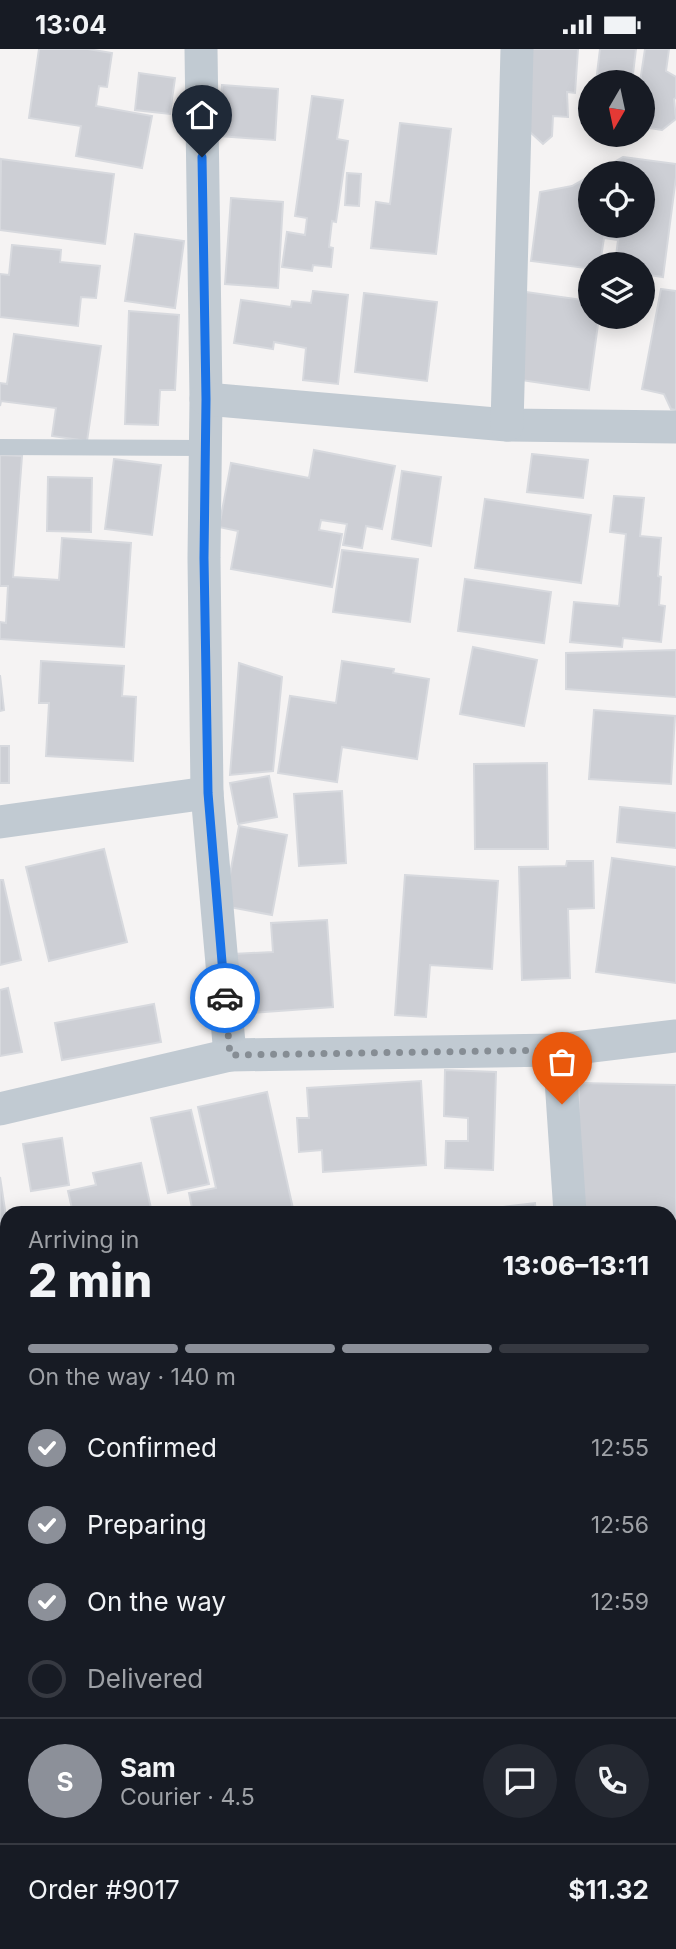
<!DOCTYPE html>
<meta charset="utf-8">
<style>
:root{--surface:#171b24;--page:#242831;--text:#f1f3f6;--muted:#9ea1a6;--line:#363941;--accent:#8c9099}
body{margin:0;font-family:Inter,sans-serif;background:var(--page);color:var(--text);height:100vh;display:flex;flex-direction:column;font-size:26px;white-space:nowrap}
*{box-sizing:border-box;margin:0}
p{font-size:23px;color:var(--muted)}
.icon{flex:none;width:38px;height:38px;fill:none;stroke:currentColor;stroke-width:2;stroke-linecap:round;stroke-linejoin:round}
.map{position:relative;flex:1;overflow:hidden}
.sheet{position:absolute;left:0px;top:1157px;width:677px;height:744px;display:flex;flex-direction:column;background:var(--surface);border-radius:21px 21px 0 0;box-shadow:0 4px 18px #0003}
.sheet>*{flex:none}
.needle{width:46px;rotate:189deg}
.buttons{position:absolute;left:578px;top:21px;display:grid;gap:14px}
.buttons a{display:grid;place-items:center;width:77px;height:77px;border-radius:50%;background:var(--surface);box-shadow:0 4px 18px #0003;font-size:35px}
.pin{position:absolute;display:grid;place-items:center;width:60px;height:60px;color:#fff;margin:-72px -30px;border-radius:50% 50% 50% 0;rotate:-45deg;box-shadow:0 0 7px #0007}
.pin .icon{rotate:45deg}
.courier{position:absolute;display:grid;place-items:center;width:70px;height:70px;margin:-35px;border:5px solid #1a73e8;border-radius:50%;background:#fff;color:#222;box-shadow:0 2px 9px #0007}
.overview em{font-style:normal;font-weight:800}
.overview div{display:flex;flex-direction:column-reverse}
.overview{display:flex;align-items:center;justify-content:space-between;height:119px;padding:0 28px}
h1{font-size:46px;font-weight:800;line-height:52px}
.bar{display:grid;grid-template-columns:repeat(4,1fr);gap:10px 7px;align-content:center;height:84px;padding:0 28px}
.bar i{height:9px;border-radius:5px;background:var(--line)}
.bar .active{background:var(--accent)}
.bar p{grid-column:span 4}
.line{display:flex;align-items:center;gap:18px;padding:0 28px;border-top:2px solid var(--line)}
.line div{flex:1}
.round{display:grid;place-items:center;flex:none;width:74px;height:74px;border-radius:37px;background:var(--page)}
ol{padding:0 28px;list-style:none}
li{display:flex;align-items:center;gap:21px;height:77px}
li p{margin-inline-start:auto}
li .icon{padding:7px;border-radius:50%;background:var(--accent);color:#fff;stroke-width:4}
li:last-child{color:var(--muted)}
li i{width:38px;height:38px;border:4px solid var(--line);border-radius:50%}
.status{display:flex;justify-content:space-between;align-items:center;height:49px;padding:0 35px;background:var(--surface);direction:ltr}
.status svg{height:19px;fill:currentColor}
.map>svg:first-child{display:block}
.building{fill:#cdcfd5;stroke:#d7d9de;stroke-width:2}
.lines{fill:none;stroke-linecap:round;stroke-linejoin:round}
.service{stroke:#c1cad2;stroke-width:16}
.minor{stroke:#c1cad2;stroke-width:33}
.done{stroke:#868d94;stroke-width:7;stroke-dasharray:0 12.6}
.route{stroke:#1a73e8;stroke-width:9}
</style>
<div class="status"><b>13:04</b><svg viewBox="0 0 49 12"><path d="M0 12V9h3v3zM5 12V6h3v6zM10 12V3h3v9zM15 12V0h3v12zM26 1h20v11H26zM47 4h2v5h-2z"/></svg></div>
<div class="map">
<svg width="676" height="1900" viewBox="0 0 676 1900">
<rect width="100%" height="100%" fill="#f5f3f3"/>
<g class="building">
<polygon points="39,0 88,0 112,4 107,38 99,37 96,57 152,67 142,119 76,107 81,77 29,69"/>
<polygon points="528,0 578,0 575,44 567,43 568,68 553,67 552,87 543,95 529,82"/>
<polygon points="600,0 636,0 632,33 596,33"/>
<polygon points="645,0 669,0 666,22 676,28 676,49 674,50 676,70 662,81 642,78 642,33 640,33"/>
<polygon points="139,24 175,29 170,65 135,61"/>
<polygon points="222,36 278,40 275,91 219,87"/>
<polygon points="312,47 343,51 337,90 348,92 336,173 332,172 329,198 333,199 331,218 313,216 312,222 282,218 287,183 305,186 307,169 295,167"/>
<polygon points="400,74 451,80 436,205 371,199 376,153 390,155"/>
<polygon points="623,108 676,115 676,128 663,228 642,225 642,215 615,215 618,191 604,189 600,215 590,215 590,229 585,228 586,219 531,212 540,143 572,137 590,127 590,177 642,177 642,124 595,124"/>
<polygon points="1,110 114,125 105,195 0,181"/>
<polygon points="347,124 361,125 359,157 345,156"/>
<polygon points="231,149 283,153 278,239 225,235"/>
<polygon points="135,185 184,192 175,259 125,252"/>
<polygon points="12,196 61,201 60,213 100,217 96,249 81,248 78,277 0,268 0,225 9,226"/>
<polygon points="661,240 676,242 676,361 671,360 664,345 642,340"/>
<polygon points="313,242 348,246 338,335 303,331 306,299 274,293 273,300 234,294 241,251 291,258 292,252 311,254"/>
<polygon points="526,243 590,252 590,268 599,268 589,341 514,330"/>
<polygon points="364,244 437,253 427,332 355,323"/>
<polygon points="129,262 179,266 175,341 160,341 158,376 125,375"/>
<polygon points="14,285 101,297 87,392 52,387 56,359 1,352 0,357 0,334 7,335"/>
<polygon points="314,401 395,417 382,480 366,477 362,499 343,496 347,475 321,471 319,481 342,485 332,538 231,520 238,482 219,478 231,414 309,429"/>
<polygon points="532,405 588,411 583,449 527,443"/>
<polygon points="0,406 22,407 13,528 59,531 62,489 131,494 124,598 0,590 0,573 6,574 8,537 0,537"/>
<polygon points="114,410 161,416 152,486 105,480"/>
<polygon points="402,422 441,428 431,497 392,490"/>
<polygon points="48,428 92,429 91,483 47,482"/>
<polygon points="614,447 644,449 640,487 661,489 658,527 661,528 659,556 665,557 661,593 623,589 622,598 570,593 574,553 619,557 626,485 610,483"/>
<polygon points="485,450 591,466 581,534 475,519"/>
<polygon points="342,501 418,510 410,573 333,563"/>
<polygon points="465,530 551,543 544,594 458,582"/>
<polygon points="473,598 537,611 524,677 460,665"/>
<polygon points="676,601 676,648 566,640 566,604"/>
<polygon points="41,612 124,617 122,647 136,648 133,712 46,707 49,654 39,654"/>
<polygon points="342,612 394,620 393,624 429,630 417,710 342,698 337,733 278,724 290,647 336,654"/>
<polygon points="239,614 282,628 273,722 230,726"/>
<polygon points="0,626 4,661 0,662"/>
<polygon points="594,661 675,667 671,735 589,730"/>
<rect x="0" y="697" width="9" height="37"/>
<polygon points="547,714 548,800 475,800 474,715"/>
<polygon points="269,727 277,768 238,775 230,734"/>
<polygon points="342,742 346,814 299,817 294,745"/>
<polygon points="620,758 676,764 676,799 617,793"/>
<polygon points="239,777 287,786 272,866 224,857"/>
<polygon points="104,800 127,893 49,912 26,818"/>
<polygon points="612,809 676,818 676,934 596,923"/>
<polygon points="567,812 593,812 594,859 568,860 570,929 522,931 519,818 566,817"/>
<polygon points="405,826 498,832 492,920 430,916 426,968 395,966"/>
<polygon points="0,831 3,831 21,911 0,916"/>
<polygon points="327,871 333,958 237,965 233,905 273,903 271,874"/>
<polygon points="8,939 22,1003 0,1007 0,941"/>
<polygon points="154,955 161,993 62,1011 55,974"/>
<polygon points="445,1021 496,1023 493,1121 445,1119 446,1092 468,1092 468,1069 444,1067"/>
<polygon points="421,1032 426,1116 323,1123 322,1101 299,1103 297,1069 309,1069 307,1039"/>
<polygon points="579,1034 676,1036 676,1204 670,1204 670,1164 577,1164"/>
<polygon points="267,1043 294,1164 193,1164 189,1144 216,1139 198,1058"/>
<polygon points="191,1061 209,1135 168,1144 151,1069"/>
<polygon points="62,1089 69,1136 31,1142 23,1095"/>
<polygon points="141,1114 152,1164 73,1164 68,1142 96,1136 93,1124"/>
<polygon points="0,1128 7,1174 7,1243 0,1244"/>
<polygon points="535,1154 536,1164 496,1164 495,1159"/>
<polygon points="7,1284 7,1373 0,1375 0,1286"/>
<polygon points="676,1387 676,1471 671,1472 670,1388"/>
<polygon points="0,1453 7,1453 7,1519 0,1520"/>
<polygon points="676,1528 676,1661 671,1661 670,1529"/>
<polygon points="7,1547 7,1605 0,1606 0,1549"/>
<polygon points="7,1605 7,1693 0,1694 0,1606"/>
<polygon points="7,1746 7,1804 0,1805 0,1747"/>
<polygon points="0,1817 7,1817 7,1877 0,1878"/>
<polygon points="361,1894 439,1894 441,1900 363,1900"/>
<polygon points="493,1894 526,1894 529,1900 495,1900"/>
<polygon points="570,1894 614,1894 599,1900 573,1900"/>
</g>
<g class="lines">
<polyline class="service" points="0,398 204,399"/>
<g class="minor">
<polyline points="201,0 206,350 204,509 207,744 230,1006"/>
<polyline points="206,350 507,376 676,378"/>
<polyline points="507,376 517,0"/>
<polyline points="0,773 207,744"/>
<polyline points="559,1001 570,1164"/>
<polyline points="0,1060 230,1006 559,1001 676,987"/>
<polyline points="0,1410 7,1409"/>
<polyline points="670,1707 676,1705"/>
<polyline points="317,1894 319,1900"/>
<polyline points="72,1900 104,1894"/>
</g>
</g>
<g class="lines">
<polyline class="done" points="225,949 230,1006 559,1001 562,1055"/>
<polyline class="route" points="202,108 206,350 204,509 208,744 225,949"/>
</g>
</svg>
<div class="buttons">
<a><svg class="needle" viewBox="-14 -14 28 28"><path d="M0-13l5 13h-10z" fill="#e53935"/><path d="M0 13l5-13h-10z" fill="#9ea1a6"/></svg></a>
<a><svg class="icon" aria-label="locate" viewBox="0 0 24 24"><circle cx="12" cy="12" r="6"/><path d="M12 2v4M12 18v4M2 12h4M18 12h4"/></svg></a>
<a><svg class="icon" aria-label="layers" viewBox="0 0 24 24"><path d="M12 4l9 5-9 5-9-5zM3 14l9 5 9-5"/></svg></a>
</div>
<div class="pin" style="left:562px;top:1055px;background:#ea580c"><svg class="icon" aria-label="bag" viewBox="0 0 24 24"><path d="M5 8h14l-1 12H6zM9 8a3 3 0 0 1 6 0"/></svg></div>
<div class="pin" style="left:202px;top:108px;background:#1f2937"><svg class="icon" aria-label="home" viewBox="0 0 24 24"><path d="M3 11l9-7 9 7M6 9v11h12V9"/></svg></div>
<div class="courier" style="left:225px;top:949px"><svg class="icon" aria-label="car" viewBox="0 0 24 24"><path d="M5 17H2v-5l4-1 3-4h7l3 4 3 1v5h-3M9 17h6M6 11h13"/><circle cx="7" cy="17" r="2"/><circle cx="17" cy="17" r="2"/></svg></div>
<section class="sheet">
<div class="overview"><div><h1>2 min</h1><p>Arriving in</p></div><em>13:06–13:11</em></div>
<div class="bar"><i class="active"></i><i class="active"></i><i class="active"></i><i></i><p>On the way · 140 m</p></div>
<ol>
<li><svg class="icon" aria-label="check" viewBox="0 0 24 24"><path d="M5 12l5 5 9-10"/></svg>Confirmed<p>12:55</p></li>
<li><svg class="icon" aria-label="check" viewBox="0 0 24 24"><path d="M5 12l5 5 9-10"/></svg>Preparing<p>12:56</p></li>
<li><svg class="icon" aria-label="check" viewBox="0 0 24 24"><path d="M5 12l5 5 9-10"/></svg>On the way<p>12:59</p></li>
<li><i></i>Delivered</li>
</ol>
<div class="line" style="height:126px"><b class="round" style="background:var(--accent);color:#fff">S</b><div><b>Sam</b><p>Courier · 4.5</p></div><a class="round"><svg class="icon" aria-label="chat" viewBox="0 0 24 24"><path d="M4 5h16v11H9l-5 4z"/></svg></a><a class="round"><svg class="icon" aria-label="phone" viewBox="0 0 24 24"><path d="M5 4h4l2 5-3 2q2 4 5 5l2-3 5 2v4C11 20 4 13 5 4z"/></svg></a></div>
<div class="line" style="height:91px"><div>Order #9017</div><b>$11.32</b></div>
</section>
</div>
